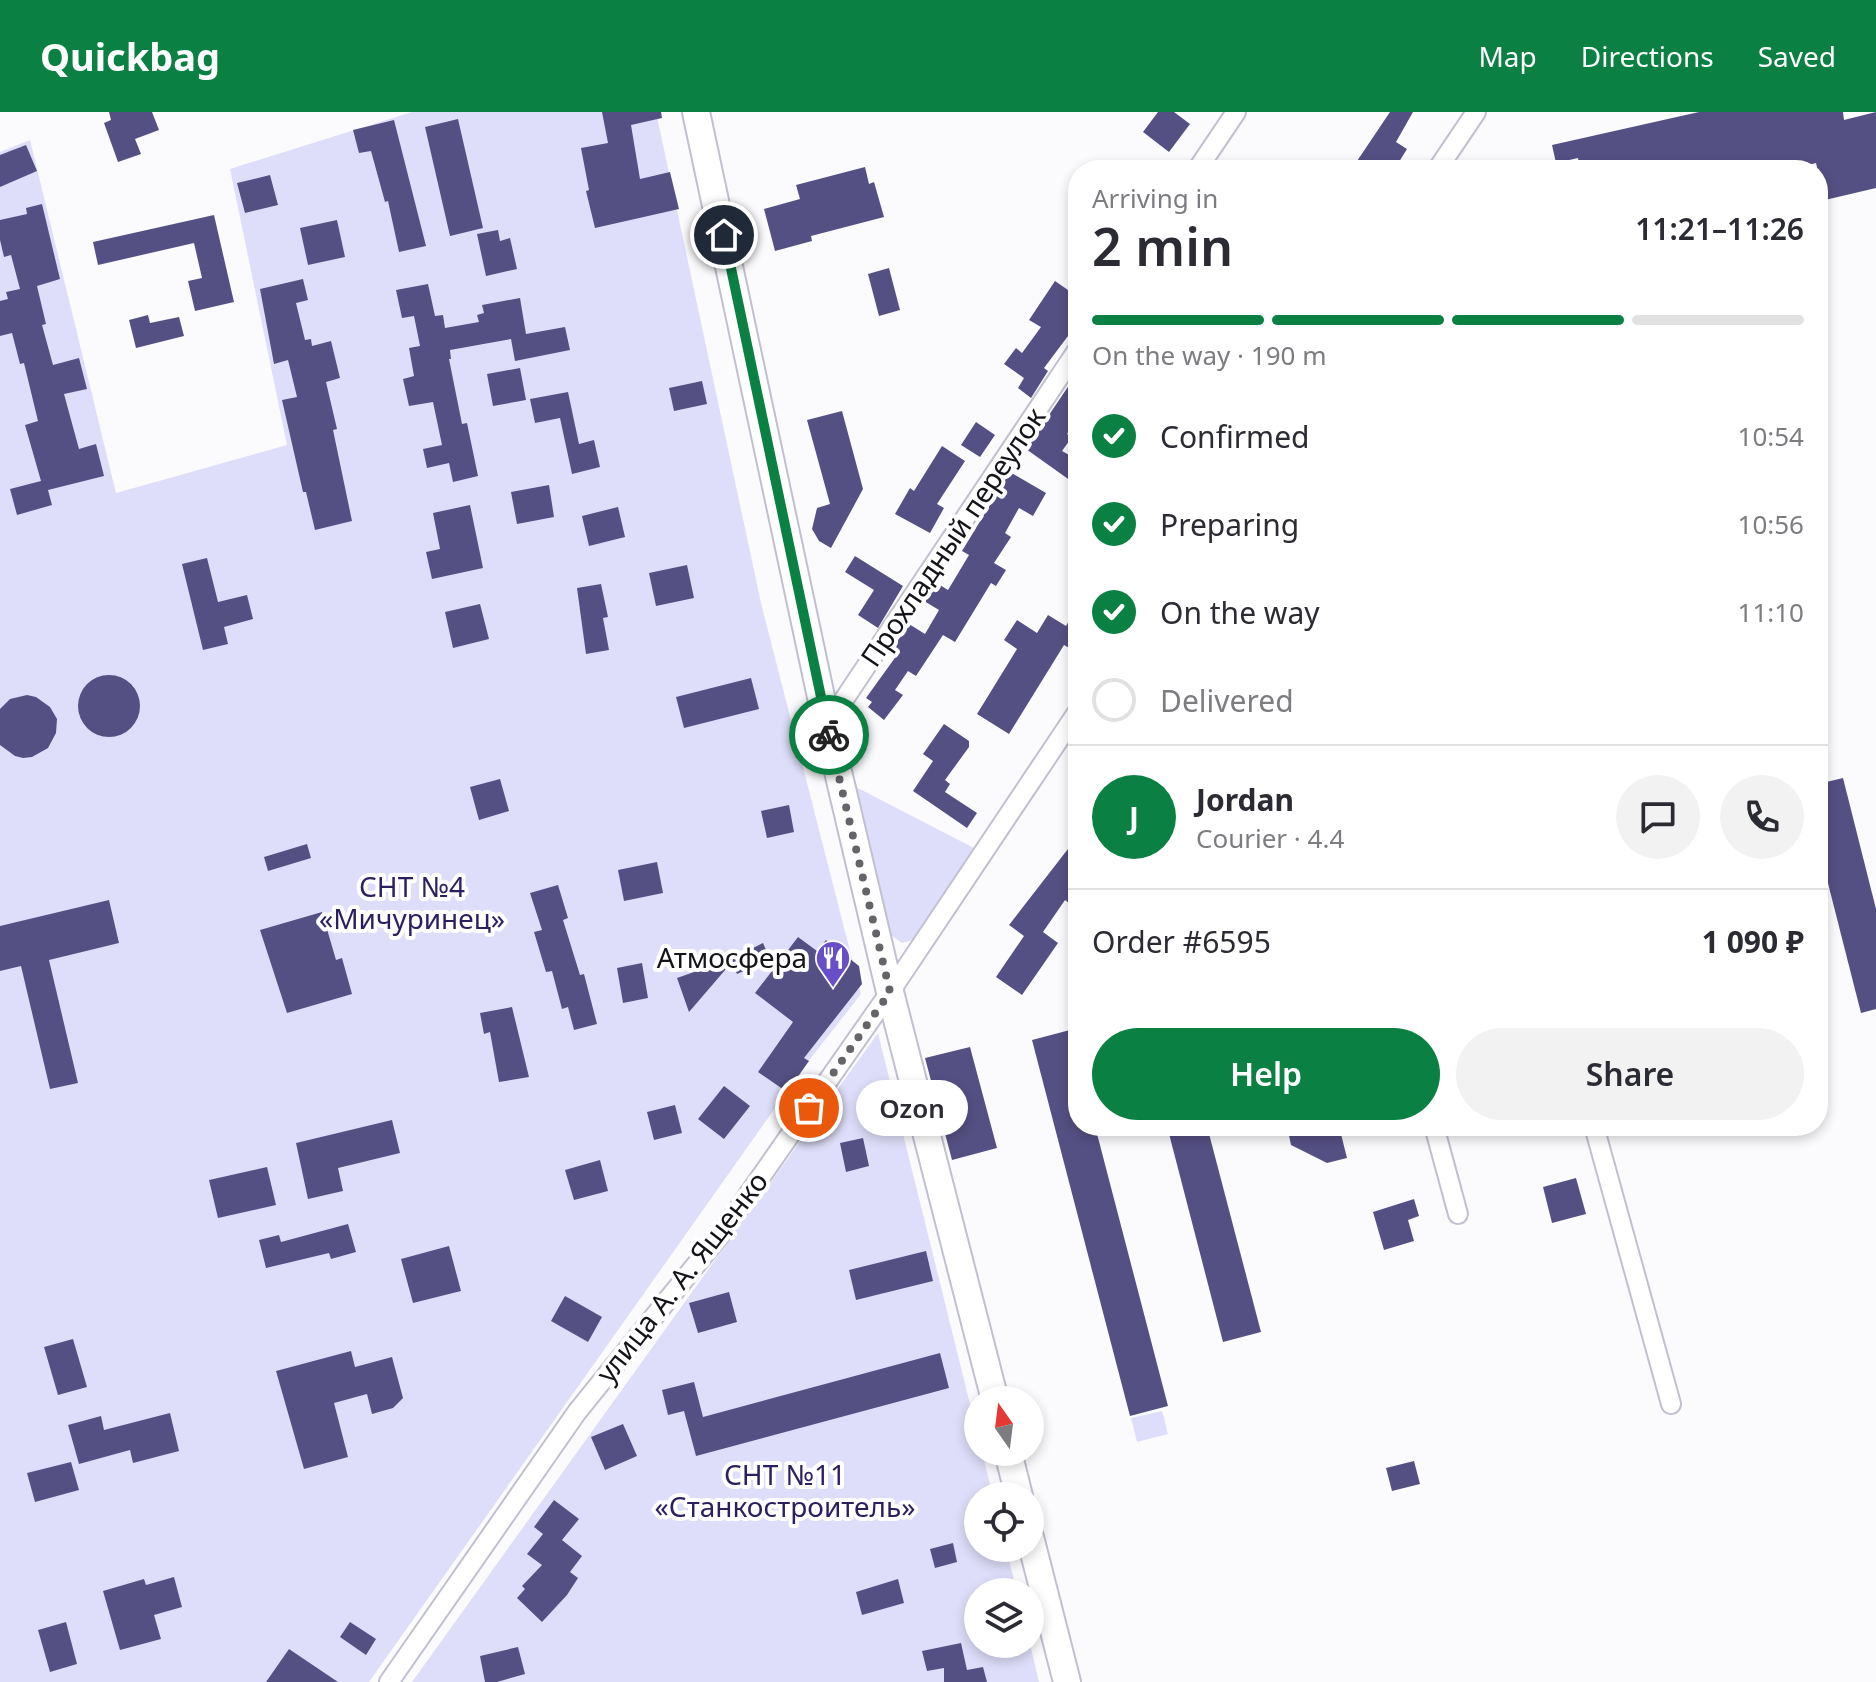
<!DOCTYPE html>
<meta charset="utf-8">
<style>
:root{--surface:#fff;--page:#f2f2f3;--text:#2b2b33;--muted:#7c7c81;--line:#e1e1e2;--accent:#0b8043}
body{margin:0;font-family:"Noto Sans",sans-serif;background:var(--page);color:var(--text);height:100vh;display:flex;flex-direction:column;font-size:30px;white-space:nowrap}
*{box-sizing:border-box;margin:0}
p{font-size:26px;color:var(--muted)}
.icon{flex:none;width:44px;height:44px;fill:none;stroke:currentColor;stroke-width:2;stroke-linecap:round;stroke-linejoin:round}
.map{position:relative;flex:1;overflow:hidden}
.side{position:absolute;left:1068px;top:48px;width:760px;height:976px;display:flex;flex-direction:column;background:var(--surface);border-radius:32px;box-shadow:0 4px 12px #0003}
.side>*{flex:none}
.needle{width:52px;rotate:346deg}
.controls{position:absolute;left:964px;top:1274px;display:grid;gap:16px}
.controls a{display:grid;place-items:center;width:80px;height:80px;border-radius:50%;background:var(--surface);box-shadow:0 4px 12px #0003;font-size:40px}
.pin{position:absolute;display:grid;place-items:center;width:68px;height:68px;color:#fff;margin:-34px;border:4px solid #fff;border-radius:50%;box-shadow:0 2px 8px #0007}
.courier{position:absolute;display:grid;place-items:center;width:80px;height:80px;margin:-40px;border:6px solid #0b8043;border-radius:50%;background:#fff;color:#222;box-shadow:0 2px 10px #0007}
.bubble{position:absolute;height:56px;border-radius:28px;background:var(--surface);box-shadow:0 4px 12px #0003;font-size:26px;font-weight:600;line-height:56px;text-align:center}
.head em{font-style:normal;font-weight:600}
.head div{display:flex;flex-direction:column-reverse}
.head{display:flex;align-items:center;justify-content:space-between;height:136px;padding:0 24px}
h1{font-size:52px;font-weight:600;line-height:60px}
.bar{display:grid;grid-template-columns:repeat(4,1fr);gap:12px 8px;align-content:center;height:96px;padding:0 24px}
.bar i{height:10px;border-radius:6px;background:var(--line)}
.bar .on{background:var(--accent)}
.bar p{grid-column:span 4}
.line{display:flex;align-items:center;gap:20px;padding:0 24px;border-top:2px solid var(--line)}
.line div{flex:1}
.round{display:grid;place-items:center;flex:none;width:84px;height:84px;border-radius:42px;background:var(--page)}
ol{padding:0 24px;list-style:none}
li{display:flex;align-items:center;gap:24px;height:88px}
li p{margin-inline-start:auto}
li .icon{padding:8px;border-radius:50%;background:var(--accent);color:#fff;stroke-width:4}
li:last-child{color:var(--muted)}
li i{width:44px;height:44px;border:4px solid var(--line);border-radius:50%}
.primary-button{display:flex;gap:16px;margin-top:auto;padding:16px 24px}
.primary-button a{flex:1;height:92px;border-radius:48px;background:var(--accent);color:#fff;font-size:32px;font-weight:600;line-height:92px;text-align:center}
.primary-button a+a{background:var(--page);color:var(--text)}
header{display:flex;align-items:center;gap:48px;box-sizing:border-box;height:112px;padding:0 40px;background:var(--accent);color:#fff}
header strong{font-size:38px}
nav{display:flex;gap:44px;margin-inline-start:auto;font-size:28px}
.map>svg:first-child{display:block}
.green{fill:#dfdefa}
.building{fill:#555083}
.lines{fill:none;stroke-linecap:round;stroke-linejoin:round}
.minor-casing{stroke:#c0c0d0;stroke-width:22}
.secondary-casing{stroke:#c0c0d0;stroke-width:30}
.minor{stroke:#fff;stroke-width:18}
.secondary{stroke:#fff;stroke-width:26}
.done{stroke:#656469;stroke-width:8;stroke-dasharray:0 14.4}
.route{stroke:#0b8043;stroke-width:10}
.labels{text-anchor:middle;stroke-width:8;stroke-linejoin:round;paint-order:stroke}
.street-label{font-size:28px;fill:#141319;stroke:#fff}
.park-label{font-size:28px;fill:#2d1e60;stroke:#fff}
.poi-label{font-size:28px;fill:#141319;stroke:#fff;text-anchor:end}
</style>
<header>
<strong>Quickbag</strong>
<nav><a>Map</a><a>Directions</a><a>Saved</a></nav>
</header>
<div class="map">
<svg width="1876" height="1570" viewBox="0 0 1876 1570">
<rect width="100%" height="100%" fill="#fbfbfe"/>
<g class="green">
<polygon points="412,0 656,0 761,491 861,882 807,951 369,1570 0,1570 0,40 30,28 116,381 287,333 230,57"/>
<polygon points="852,673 974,736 917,827 902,831 885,819"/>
<polygon points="878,921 978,1324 978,1340 982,1340 993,1384 978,1384 978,1436 1006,1436 1017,1480 978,1480 978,1532 1030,1532 1039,1570 412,1570"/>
<polygon points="1162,1299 1168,1322 1137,1330 1131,1306"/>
</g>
<g class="building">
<polygon points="109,0 152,0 159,18 135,27 141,42 118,50 104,11 111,8"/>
<polygon points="602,0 661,0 662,6 631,13 640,67 670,60 679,97 595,116 586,79 589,78 581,36 608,31"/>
<polygon points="1158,0 1174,0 1190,12 1169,40 1143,20"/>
<polygon points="1390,0 1413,0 1396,30 1407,37 1394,58 1351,58"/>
<polygon points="1699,0 1843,0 1844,8 1876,0 1876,76 1825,88 1816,51 1789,58 1580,58 1578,46 1556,51 1552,33"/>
<polygon points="458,7 483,116 450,124 425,15"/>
<polygon points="394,8 426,134 399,140 388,89 385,90 371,39 359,41 353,18"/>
<polygon points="26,33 37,59 0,75 0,43"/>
<polygon points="865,55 869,72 874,70 884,105 811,124 812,129 775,139 764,97 800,87 796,73"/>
<polygon points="270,63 278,93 245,101 237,71"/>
<polygon points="42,92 60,167 37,174 46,212 42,213 53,253 79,246 87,277 64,282 79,337 96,332 104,364 48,378 52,393 17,403 10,377 41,369 25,313 38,309 24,251 20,252 12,221 0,224 0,189 8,187 6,180 20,177 11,143 4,145 0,128 0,108 27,102 26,96"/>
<polygon points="214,103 234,190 195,199 188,169 202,166 194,131 98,153 93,130"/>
<polygon points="337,108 345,145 308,153 300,116"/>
<polygon points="498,118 500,129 510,126 517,157 486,164 477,122"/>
<polygon points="889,156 900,198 879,204 868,162"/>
<polygon points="303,167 308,188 296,191 305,228 311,227 312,234 331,229 340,266 326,270 337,317 333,318 352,409 315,418 306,380 303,380 282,288 297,285 288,248 274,252 260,177"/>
<polygon points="1055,169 1078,185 1078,202 1068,218 1071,220 1044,256 1048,259 1031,286 1018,276 1024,266 1004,252 1016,236 1022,241 1041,215 1029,208"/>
<polygon points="428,172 435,204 443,203 445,216 479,210 477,203 484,201 482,193 520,186 526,222 565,215 570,238 515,249 511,227 450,238 451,247 449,247 462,312 467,311 478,364 453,370 449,351 427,356 423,337 442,333 433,290 409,294 403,267 414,264 409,236 420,234 414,204 402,206 396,178"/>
<polygon points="148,203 150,211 179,205 184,224 136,236 129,208"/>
<polygon points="520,256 526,288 493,294 487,262"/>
<polygon points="1078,260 1078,307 1067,322 1072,325 1062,339 1078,348 1078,374 1026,337"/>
<polygon points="702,269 707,292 674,299 669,276"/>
<polygon points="568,280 579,332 594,328 600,355 572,362 560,306 535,311 530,287"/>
<polygon points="842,299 863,377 831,436 819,429 812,417 817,396 830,392 807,308"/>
<polygon points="976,310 995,323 980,345 961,333"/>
<polygon points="942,334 965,349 937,392 944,396 930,421 895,402 910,376 914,379"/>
<polygon points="1010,360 1046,381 1033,404 1019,396 1005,421 1011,425 994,451 1006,458 996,474 991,471 955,530 943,523 916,564 908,559 895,578 903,583 884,608 868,595 872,590 866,586 897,543 890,540 909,512 925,522 939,498 924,489 933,475 937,477 940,473 948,478 969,443 962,439"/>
<polygon points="549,373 554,405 517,412 511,380"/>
<polygon points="470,393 483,456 432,467 426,440 440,437 433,401"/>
<polygon points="618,395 625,425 589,434 582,404"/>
<polygon points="855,444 903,474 878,516 858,503 874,478 845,460"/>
<polygon points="207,446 218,490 247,483 253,507 224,515 228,532 203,538 182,452"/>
<polygon points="687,453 694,486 656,494 649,461"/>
<polygon points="601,472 608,505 603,506 609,538 586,542 577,476"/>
<polygon points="480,492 489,527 453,536 445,500"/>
<polygon points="1078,494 1078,541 1064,533 1009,622 977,602 1017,537 1004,528 1017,508 1037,521 1048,503 1066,514"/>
<circle cx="109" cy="594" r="31"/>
<polygon points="751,566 759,597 684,616 676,585"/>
<polygon points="27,583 36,585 50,595 57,607 56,621 48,636 32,645 23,646 15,644 0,633 0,597 10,587"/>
<polygon points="944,612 969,629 969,635 945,668 950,672 945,680 977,701 967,716 913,679 933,649 923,642"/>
<polygon points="1843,666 1876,797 1876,897 1861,901 1818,732 1818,672"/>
<polygon points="500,667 509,699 479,708 470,675"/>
<polygon points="789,693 794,720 767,726 761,699"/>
<polygon points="1078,724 1078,798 1065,788 1043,820 1058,831 1022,883 996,865 1024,824 1009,813"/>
<polygon points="307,732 311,746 268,759 264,745"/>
<polygon points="657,750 663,781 624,789 618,758"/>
<polygon points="558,773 568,806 563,808 580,863 584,862 597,912 574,918 568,895 562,897 552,859 546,860 534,820 542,818 530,781"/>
<polygon points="109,788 119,831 49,848 78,971 50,977 21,854 0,859 0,814"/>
<polygon points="322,800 336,848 342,846 352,882 287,901 260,818"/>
<polygon points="798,825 817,839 826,828 859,854 862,872 804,946 809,949 787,980 758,960 793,910 755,881"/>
<polygon points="763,831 770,847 737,862 732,850 689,900 677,866 731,847"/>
<polygon points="642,851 648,886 623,891 617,856"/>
<polygon points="512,895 529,965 499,970 490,920 484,922 480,901"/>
<polygon points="1070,918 1078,950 1078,1014 1095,1014 1168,1294 1130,1304 1032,928"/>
<polygon points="970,935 997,1036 952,1048 925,946"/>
<polygon points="724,974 750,994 724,1027 698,1007"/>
<polygon points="675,993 682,1021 654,1028 647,1000"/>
<polygon points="392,1008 400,1041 338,1056 343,1079 308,1087 296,1031"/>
<polygon points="1167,1014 1207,1014 1261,1220 1223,1230"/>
<polygon points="1287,1014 1339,1014 1347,1046 1327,1051 1291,1033"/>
<polygon points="863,1026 869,1054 846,1060 840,1031"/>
<polygon points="600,1048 608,1079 574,1088 565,1058"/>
<polygon points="267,1055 276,1093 218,1106 209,1068"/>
<polygon points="1576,1066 1586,1102 1552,1111 1543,1075"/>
<polygon points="1414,1087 1419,1104 1408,1108 1414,1129 1384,1138 1373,1100"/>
<polygon points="348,1112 356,1140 331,1147 329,1141 266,1156 259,1128 279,1123 281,1130"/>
<polygon points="449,1134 461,1179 413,1191 401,1147"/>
<polygon points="926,1139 933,1169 856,1188 849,1158"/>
<polygon points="729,1180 737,1210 698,1221 689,1191"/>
<polygon points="565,1184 602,1205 588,1230 551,1209"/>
<polygon points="73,1227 87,1275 58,1283 44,1235"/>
<polygon points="351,1239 355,1255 392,1245 403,1286 393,1296 372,1302 367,1282 334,1291 348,1345 304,1357 276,1259"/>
<polygon points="940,1241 949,1276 696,1344 684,1299 668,1303 662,1278 694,1270 703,1305"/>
<polygon points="170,1301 179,1339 133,1351 130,1338 79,1352 68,1313 101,1304 104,1318"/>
<polygon points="623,1312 637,1344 605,1358 591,1325"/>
<polygon points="1414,1349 1420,1372 1392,1379 1386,1356"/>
<polygon points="71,1350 79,1378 35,1390 27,1361"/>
<polygon points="554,1388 579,1407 562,1428 582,1444 570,1460 578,1466 567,1483 542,1510 517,1486 525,1477 522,1474 542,1453 527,1442 543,1422 534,1415"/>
<polygon points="953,1431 957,1450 935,1456 930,1437"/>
<polygon points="174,1465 182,1495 154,1503 161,1527 120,1538 103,1479 144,1467 146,1473"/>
<polygon points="898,1467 904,1491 862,1503 856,1480"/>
<polygon points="66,1510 77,1552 50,1560 38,1518"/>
<polygon points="350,1510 376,1527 366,1543 340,1525"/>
<polygon points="961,1531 967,1558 983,1555 987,1570 944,1570 944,1556 927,1559 922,1539"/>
<polygon points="518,1535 525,1562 497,1570 485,1570 480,1544"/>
<polygon points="289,1537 338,1570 266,1570"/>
</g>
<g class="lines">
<g class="minor-casing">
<g id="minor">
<polyline points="1197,58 1236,0"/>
<polyline points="1437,58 1476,0"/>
<polyline points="827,613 1078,237"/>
<polyline points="1434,1014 1458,1102"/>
<polyline points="1594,1014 1671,1292"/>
<polyline points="389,1570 577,1300 720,1123 890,880 1078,599"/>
</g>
</g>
<g class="secondary-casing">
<g id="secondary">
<polyline points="696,0 827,613 890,880 995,1288"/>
<polyline points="1008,1340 1019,1384"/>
<polyline points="1030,1425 1067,1570"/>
</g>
</g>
<use href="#minor" class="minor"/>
<use href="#secondary" class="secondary"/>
</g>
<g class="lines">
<polyline class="done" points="809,996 890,880 829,623"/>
<polyline class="route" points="724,123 829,623"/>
</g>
<defs>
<g id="restaurant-pin" transform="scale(1.8)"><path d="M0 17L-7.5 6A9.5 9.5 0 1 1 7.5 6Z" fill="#684fc8" stroke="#fff"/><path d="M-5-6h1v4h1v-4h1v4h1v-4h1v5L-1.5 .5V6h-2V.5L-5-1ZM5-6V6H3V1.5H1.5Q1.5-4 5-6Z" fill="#fff"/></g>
</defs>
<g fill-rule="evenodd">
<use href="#restaurant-pin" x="833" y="846"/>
</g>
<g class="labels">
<g class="street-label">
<text transform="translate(953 425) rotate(-56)" y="10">Прохладный переулок</text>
<text transform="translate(682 1165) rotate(-52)" y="10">улица А. А. Ященко</text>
</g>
<g class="park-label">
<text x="412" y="785">СНТ №4<tspan x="412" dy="32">«Мичуринец»</tspan></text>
<text x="785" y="1373">СНТ №11<tspan x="785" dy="32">«Станкостроитель»</tspan></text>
</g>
<g class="poi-label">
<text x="807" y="856">Атмосфера</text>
</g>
</g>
</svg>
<div class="controls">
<a><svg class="needle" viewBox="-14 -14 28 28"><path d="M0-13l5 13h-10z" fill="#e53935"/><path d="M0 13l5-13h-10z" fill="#7c7c81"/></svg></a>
<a><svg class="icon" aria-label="locate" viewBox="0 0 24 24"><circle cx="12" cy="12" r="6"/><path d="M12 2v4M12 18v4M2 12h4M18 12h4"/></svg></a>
<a><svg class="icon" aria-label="layers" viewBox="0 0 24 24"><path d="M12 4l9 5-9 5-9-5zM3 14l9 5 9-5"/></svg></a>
</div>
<div class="pin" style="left:809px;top:996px;background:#ea580c"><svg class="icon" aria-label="bag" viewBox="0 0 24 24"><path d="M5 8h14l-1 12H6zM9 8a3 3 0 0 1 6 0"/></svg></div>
<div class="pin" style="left:724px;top:123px;background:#1f2937"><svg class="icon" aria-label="home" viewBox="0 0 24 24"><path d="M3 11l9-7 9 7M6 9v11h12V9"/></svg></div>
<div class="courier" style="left:829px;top:623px"><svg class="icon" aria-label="bike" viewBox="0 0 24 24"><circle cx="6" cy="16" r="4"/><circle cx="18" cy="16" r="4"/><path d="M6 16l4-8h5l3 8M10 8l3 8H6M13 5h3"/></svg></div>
<div class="bubble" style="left:856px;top:968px;width:112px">Ozon</div>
<section class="side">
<div class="head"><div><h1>2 min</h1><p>Arriving in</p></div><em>11:21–11:26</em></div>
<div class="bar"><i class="on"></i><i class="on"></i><i class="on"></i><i></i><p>On the way · 190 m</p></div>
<ol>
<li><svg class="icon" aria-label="check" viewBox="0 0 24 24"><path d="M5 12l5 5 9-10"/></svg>Confirmed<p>10:54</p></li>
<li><svg class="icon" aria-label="check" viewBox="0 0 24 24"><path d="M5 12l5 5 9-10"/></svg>Preparing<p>10:56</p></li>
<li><svg class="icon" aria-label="check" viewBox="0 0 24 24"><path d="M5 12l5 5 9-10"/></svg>On the way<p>11:10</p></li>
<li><i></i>Delivered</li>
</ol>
<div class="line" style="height:144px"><b class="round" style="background:var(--accent);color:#fff">J</b><div><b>Jordan</b><p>Courier · 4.4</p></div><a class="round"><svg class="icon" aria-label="chat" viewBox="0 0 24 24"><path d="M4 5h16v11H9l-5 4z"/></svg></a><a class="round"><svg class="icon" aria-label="phone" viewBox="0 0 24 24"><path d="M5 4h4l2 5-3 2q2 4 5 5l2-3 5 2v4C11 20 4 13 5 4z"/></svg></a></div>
<div class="line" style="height:104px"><div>Order #6595</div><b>1 090 ₽</b></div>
<div class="primary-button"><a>Help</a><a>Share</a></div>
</section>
</div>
